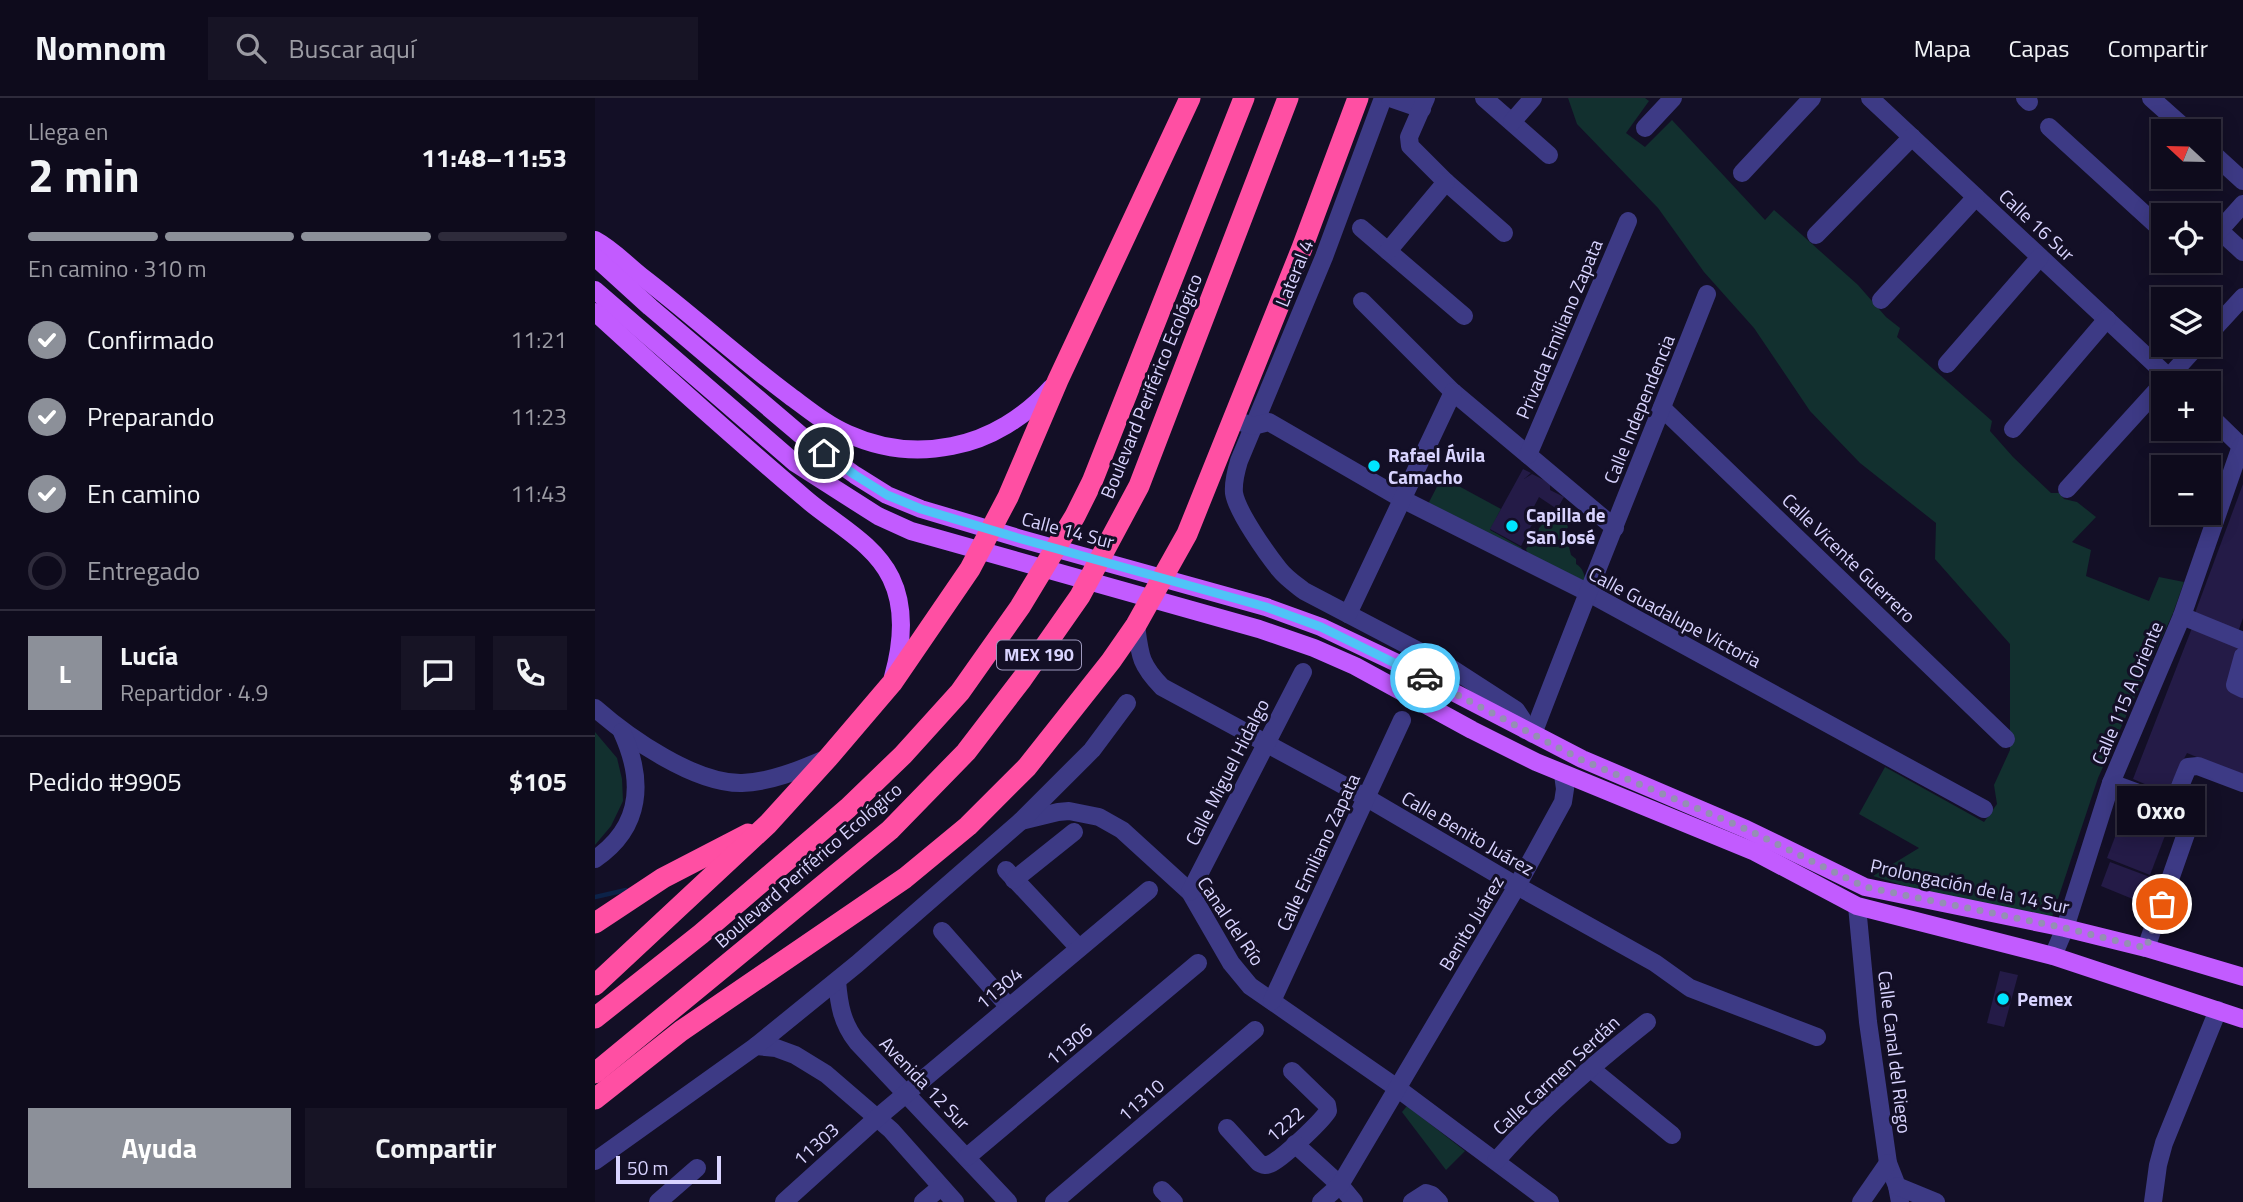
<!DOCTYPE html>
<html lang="es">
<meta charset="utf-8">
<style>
:root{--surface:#0e0b1c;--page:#171425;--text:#f1f3f6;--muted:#9b9ba3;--line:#2e2b3b;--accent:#8c9099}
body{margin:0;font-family:"Titillium Web",sans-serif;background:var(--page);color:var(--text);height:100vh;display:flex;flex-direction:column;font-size:26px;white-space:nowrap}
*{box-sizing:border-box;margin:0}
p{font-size:23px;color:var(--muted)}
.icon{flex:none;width:38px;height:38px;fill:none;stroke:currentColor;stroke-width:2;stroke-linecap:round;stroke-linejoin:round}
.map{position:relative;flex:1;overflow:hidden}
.side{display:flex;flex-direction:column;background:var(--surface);width:595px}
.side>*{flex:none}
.needle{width:46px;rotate:292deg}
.tools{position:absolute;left:1556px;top:21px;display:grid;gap:14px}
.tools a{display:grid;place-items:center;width:70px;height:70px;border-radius:0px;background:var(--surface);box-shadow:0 4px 18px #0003,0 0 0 2px var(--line);font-size:35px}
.scale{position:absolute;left:21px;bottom:18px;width:105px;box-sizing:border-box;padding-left:7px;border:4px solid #d9d4ff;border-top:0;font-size:19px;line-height:24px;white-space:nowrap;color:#d9d4ff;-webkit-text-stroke:5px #130f26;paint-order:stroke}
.pin{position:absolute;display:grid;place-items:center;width:60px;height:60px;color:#fff;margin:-30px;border:4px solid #fff;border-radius:50%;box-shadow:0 2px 7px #0007}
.courier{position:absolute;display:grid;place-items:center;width:70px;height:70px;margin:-35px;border:5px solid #4fc3f7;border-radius:50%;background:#fff;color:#222;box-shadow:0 2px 9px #0007}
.bubble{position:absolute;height:49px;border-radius:0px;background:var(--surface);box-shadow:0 4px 18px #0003,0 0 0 2px var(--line);font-size:23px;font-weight:700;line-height:49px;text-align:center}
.summary em{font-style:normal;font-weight:700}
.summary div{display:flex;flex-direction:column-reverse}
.summary{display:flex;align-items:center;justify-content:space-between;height:119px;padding:0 28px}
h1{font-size:46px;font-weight:700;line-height:52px}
.bar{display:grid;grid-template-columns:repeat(4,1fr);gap:10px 7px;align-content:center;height:84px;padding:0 28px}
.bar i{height:9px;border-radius:5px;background:var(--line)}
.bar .selected{background:var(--accent)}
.bar p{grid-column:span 4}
.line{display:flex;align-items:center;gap:18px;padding:0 28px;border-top:2px solid var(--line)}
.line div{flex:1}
.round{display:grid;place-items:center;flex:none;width:74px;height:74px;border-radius:0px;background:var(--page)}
ol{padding:0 28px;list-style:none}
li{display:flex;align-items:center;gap:21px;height:77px}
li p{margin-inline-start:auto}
li .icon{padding:7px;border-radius:50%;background:var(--accent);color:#fff;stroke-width:4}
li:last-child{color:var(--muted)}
li i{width:38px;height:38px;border:4px solid var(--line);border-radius:50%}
.primary-button{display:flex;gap:14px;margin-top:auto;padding:14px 28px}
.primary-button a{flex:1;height:80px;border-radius:0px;background:var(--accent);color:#fff;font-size:28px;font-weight:700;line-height:80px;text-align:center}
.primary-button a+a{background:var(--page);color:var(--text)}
header{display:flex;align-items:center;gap:42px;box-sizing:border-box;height:98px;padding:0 35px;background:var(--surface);border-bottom:2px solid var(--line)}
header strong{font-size:33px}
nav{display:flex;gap:38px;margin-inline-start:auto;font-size:24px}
.search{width:490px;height:63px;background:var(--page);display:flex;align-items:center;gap:18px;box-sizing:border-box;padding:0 24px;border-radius:0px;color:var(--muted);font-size:26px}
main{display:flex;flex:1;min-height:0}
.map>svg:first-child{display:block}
.green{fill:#12302f}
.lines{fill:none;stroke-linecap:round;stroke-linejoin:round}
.stream{stroke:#0c2248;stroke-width:4.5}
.building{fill:#241b47}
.minor{stroke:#3d3a85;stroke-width:18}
.major{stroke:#c25bff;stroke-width:18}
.highway{stroke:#ff4fa3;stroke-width:21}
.done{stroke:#948fb3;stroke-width:7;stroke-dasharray:0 12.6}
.route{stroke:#4fc3f7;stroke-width:9}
.poi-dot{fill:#00e5ff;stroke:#130f26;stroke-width:2.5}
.labels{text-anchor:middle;stroke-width:6;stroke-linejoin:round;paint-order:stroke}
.shield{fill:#130f26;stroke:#9e99be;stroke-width:2}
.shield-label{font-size:18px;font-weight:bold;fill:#d9d4ff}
.street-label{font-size:19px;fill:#d9d4ff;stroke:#130f26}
.poi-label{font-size:19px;font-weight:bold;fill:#d9d4ff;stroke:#130f26;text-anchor:start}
</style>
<header>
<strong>Nomnom</strong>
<div class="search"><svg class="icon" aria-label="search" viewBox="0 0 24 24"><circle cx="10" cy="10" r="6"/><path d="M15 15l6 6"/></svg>Buscar aquí</div>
<nav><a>Mapa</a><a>Capas</a><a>Compartir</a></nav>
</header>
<main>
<section class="side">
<div class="summary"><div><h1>2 min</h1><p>Llega en</p></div><em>11:48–11:53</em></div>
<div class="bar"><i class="selected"></i><i class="selected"></i><i class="selected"></i><i></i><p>En camino · 310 m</p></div>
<ol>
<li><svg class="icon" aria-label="check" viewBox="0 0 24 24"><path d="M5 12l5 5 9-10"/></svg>Confirmado<p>11:21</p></li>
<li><svg class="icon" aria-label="check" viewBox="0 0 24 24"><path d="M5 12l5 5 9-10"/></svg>Preparando<p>11:23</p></li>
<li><svg class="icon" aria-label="check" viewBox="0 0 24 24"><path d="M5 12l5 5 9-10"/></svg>En camino<p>11:43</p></li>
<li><i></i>Entregado</li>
</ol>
<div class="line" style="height:126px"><b class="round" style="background:var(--accent);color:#fff">L</b><div><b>Lucía</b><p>Repartidor · 4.9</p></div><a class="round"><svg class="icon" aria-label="chat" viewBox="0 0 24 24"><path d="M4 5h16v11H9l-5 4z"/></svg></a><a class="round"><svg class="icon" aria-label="phone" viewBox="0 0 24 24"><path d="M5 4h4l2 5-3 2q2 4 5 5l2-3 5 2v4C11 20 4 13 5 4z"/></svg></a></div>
<div class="line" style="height:91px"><div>Pedido #9905</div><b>$105</b></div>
<div class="primary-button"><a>Ayuda</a><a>Compartir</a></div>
</section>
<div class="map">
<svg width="1648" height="1104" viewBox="0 0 1648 1104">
<rect width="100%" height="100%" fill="#130f26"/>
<g class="green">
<polygon points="973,0 1050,0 1054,3 1031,35 1050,49 1077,22 1170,122 1179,112 1263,187 1291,219 1305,230 1302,239 1397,323 1395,333 1418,359 1456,395 1464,395 1469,401 1482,404 1501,419 1477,444 1496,452 1491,478 1554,503 1564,479 1589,484 1578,515 1503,680 1457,819 1323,792 1278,778 1324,750 1264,716 1290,669 1389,724 1402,706 1399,687 1415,652 1415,546 1340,461 1341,425 1265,365 1215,313 1159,230 1109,174 1063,110 982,26"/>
<polygon points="847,379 906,411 895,432 927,450 925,453 831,410"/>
<path d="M 958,413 L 967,416 L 973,429 L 966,440 L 962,443 L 962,449 L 965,446 L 974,449 L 976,457 L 981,461 L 981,466 C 988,470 989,476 991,484 L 933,456 L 931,451 L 937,444 L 933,441 L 942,439 L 944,430 L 947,427 L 944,424 L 946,419 Z"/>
<polygon points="0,634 22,660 27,681 28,703 16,728 0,747"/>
<polygon points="812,1008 870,1053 851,1072 807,1014"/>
</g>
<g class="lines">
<polyline class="stream" points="0,799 31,792"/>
</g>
<g class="building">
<polygon points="928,371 936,375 929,381 937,376 955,385 955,392 969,399 962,411 944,399 932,422 938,425 934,432 940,430 942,439 933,441 932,436 926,448 895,431"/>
<polygon points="1648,386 1648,520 1643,534 1600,515"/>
<polygon points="1597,530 1645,549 1632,591 1648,597 1648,678 1592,655 1571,695 1538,681"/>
<polygon points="1536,697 1579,714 1555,777 1512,760"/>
<polygon points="1515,764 1555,779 1545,804 1506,788"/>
<polygon points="1405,873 1423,877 1409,929 1392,925"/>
</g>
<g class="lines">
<g class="minor">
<path d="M 788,0 L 729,159 L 644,363 C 641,373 638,384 639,395 C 642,414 672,456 684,471 C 691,480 700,486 709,493 L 856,570 L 921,612 L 927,621 L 930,632"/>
<polyline points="795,0 827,11"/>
<polyline points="831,0 814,39 815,48 851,84 909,135"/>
<polyline points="889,0 954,57"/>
<polyline points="1275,0 1580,285"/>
<polyline points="1430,0 1434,4"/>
<polyline points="1556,0 1593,33"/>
<polyline points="917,24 938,0"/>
<polyline points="1454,29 1568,133"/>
<polyline points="1050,30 1078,0"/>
<polyline points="1614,52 1648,83"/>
<polyline points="1147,75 1217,0"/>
<polyline points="766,130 869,218"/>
<polyline points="1625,133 1648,154"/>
<polyline points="1221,137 1317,39"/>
<polyline points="1614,144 1648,106"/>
<polyline points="793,153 851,84"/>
<polyline points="1286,202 1381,99"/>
<polyline points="767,203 858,294 1020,430"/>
<polyline points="1614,236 1648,199"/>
<polyline points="1352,266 1445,159"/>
<polyline points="1067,310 1411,641"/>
<polyline points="1614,317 1648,350"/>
<polyline points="637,321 658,328 674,324 807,401 992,494 1389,711"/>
<polyline points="1418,331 1512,221"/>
<polyline points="933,357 1033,123"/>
<polyline points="1472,391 1603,247"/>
<polyline points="753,516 858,294"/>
<polyline points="1587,518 1648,543"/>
<path d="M 541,527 C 545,558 545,566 567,589 L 772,700 L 922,788 L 1060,865 L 1095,890 L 1222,939"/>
<polyline points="1648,558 1640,587 1648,591"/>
<path d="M 0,610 C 34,640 100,686 147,685 C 176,684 204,672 230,661"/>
<path d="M 938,636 C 994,489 1054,343 1112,196"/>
<polyline points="1516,685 1573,706 1578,705 1593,669 1603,668 1648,685"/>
<polyline points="426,723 463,714 474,713 504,719 527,732 595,794 636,865 655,888 802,990 955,1104"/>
<path d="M 0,761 C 47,729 49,682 27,634"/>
<polyline points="411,772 484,850"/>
<polyline points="419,782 479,734"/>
<polyline points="595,794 708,574"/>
<polyline points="1262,808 1273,924 1293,1065 1302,1088 1305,1104"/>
<polyline points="347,833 414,909"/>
<polyline points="1551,850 1593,730"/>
<polyline points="1458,858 1470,830 1516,685 1587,518 1646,348"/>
<path d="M 242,883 C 244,907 247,925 262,944 L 413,1104"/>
<polyline points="677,903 807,622"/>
<polyline points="161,948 181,950 200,957 231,976 296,1032 360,1104"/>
<polyline points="995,970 1077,1037"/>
<path d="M 632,1030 L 664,1065 C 669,1067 670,1068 675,1066 C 687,1061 726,1024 733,1013 L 732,1007 L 697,973"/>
<polyline points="700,1046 745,1087 759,1104"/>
<polyline points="372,1059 603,865"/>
<polyline points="0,1063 161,948 262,866 426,723 497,652 532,605"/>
<path d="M 901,1063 C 946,1011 998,967 1052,924"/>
<polyline points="1302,1088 1341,1104"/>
<polyline points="567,1092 579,1104"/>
<polyline points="63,1104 102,1070"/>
<polyline points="189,1104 282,1020 554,792"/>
<polyline points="328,1104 346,1089"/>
<polyline points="459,1104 660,932"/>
<polyline points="726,1104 745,1087 922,788 968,704 970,691 968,676"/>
<polyline points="817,1104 831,1095 837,1097 844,1104"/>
<polyline points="1266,1104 1293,1065"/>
<polyline points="1558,1104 1563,1067 1569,1045 1623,912"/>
</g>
<g class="major">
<path d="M 0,142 C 17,151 31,166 46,178 C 97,217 144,260 195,298 C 214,312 232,327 253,336 C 286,351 322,355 357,348 C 395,341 430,319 456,290"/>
<polyline points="0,159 55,209 214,344 260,377 292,397 326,411 423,440 671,509 726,529 804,566 987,661 1151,731 1270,789 1470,830 1551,850 1648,879"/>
<polyline points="0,192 200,365 283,418 316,433 664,531 719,550 760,568 877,632 941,664 1160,754 1262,808 1458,858 1648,921"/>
<path d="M 0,214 C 69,277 139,340 211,401 C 240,426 279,445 296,480 C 311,511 307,547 298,579"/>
</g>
<g class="highway">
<polyline points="0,825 68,780 153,736"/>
<polyline points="0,887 173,726 233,660 297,585 375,471 413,399 463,282 595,0"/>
<polyline points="0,920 106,836 253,710 308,657 365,594 425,509 480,418 497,384 649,0"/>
<polyline points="0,975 295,732 371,654 427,581 485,498 544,388 693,0"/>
<polyline points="0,1001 86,933 310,780 373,728 432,669 516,563 541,527 592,436 707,150 763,0"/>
</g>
</g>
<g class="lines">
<polyline class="done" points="830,580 987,662 1151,731 1270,789 1470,830 1551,850 1567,806"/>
<polyline class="route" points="229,355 260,377 292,397 326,411 423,440 671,509 726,529 830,580"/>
</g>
<g class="poi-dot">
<circle cx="779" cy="368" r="7"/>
<circle cx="917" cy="428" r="7"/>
<circle cx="1408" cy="901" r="7"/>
</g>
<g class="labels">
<rect class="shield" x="402" y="542.5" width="84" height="29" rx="5"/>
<g class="shield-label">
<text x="444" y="563">MEX 190</text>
</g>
<g class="street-label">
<text transform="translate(1442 127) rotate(43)" y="7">Calle 16 Sur</text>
<text transform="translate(699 175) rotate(-68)" y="7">Lateral 4</text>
<text transform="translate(964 231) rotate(-67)" y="7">Privada Emiliano Zapata</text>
<text transform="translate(556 288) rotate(-68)" y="7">Boulevard Periférico Ecológico</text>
<text transform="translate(1044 311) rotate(-68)" y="7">Calle Independencia</text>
<text transform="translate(473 432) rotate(15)" y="7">Calle 14 Sur</text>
<text transform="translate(1254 460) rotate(44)" y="7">Calle Vicente Guerrero</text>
<text transform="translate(1080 519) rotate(28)" y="7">Calle Guadalupe Victoria</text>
<text transform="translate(1532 595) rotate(-67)" y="7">Calle 115 A Oriente</text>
<text transform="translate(632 674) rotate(-63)" y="7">Calle Miguel Hidalgo</text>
<text transform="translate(873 735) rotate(30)" y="7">Calle Benito Juárez</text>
<text transform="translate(723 754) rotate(-65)" y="7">Calle Emiliano Zapata</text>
<text transform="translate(213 767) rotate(-41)" y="7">Boulevard Periférico Ecológico</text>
<text transform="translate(1375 788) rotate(12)" y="7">Prolongación de la 14 Sur</text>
<text transform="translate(636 823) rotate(56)" y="7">Canal del Río</text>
<text transform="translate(876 825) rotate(-59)" y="7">Benito Juárez</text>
<text transform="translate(404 890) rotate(-40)" y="7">11304</text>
<text transform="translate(474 946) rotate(-40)" y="7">11306</text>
<text transform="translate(1300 954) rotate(83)" y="7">Calle Canal del Riego</text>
<text transform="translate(961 977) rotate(-43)" y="7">Calle Carmen Serdán</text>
<text transform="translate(330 985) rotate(46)" y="7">Avenida 12 Sur</text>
<text transform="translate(546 1002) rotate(-41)" y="7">11310</text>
<text transform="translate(690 1026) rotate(-41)" y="7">1222</text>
<text transform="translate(221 1046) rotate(-42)" y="7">11303</text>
</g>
<g class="poi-label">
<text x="793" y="364">Rafael Ávila<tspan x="793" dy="22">Camacho</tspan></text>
<text x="931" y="424">Capilla de<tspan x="931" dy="22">San José</tspan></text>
<text x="1422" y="908">Pemex</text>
</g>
</g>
</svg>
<div class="tools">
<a><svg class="needle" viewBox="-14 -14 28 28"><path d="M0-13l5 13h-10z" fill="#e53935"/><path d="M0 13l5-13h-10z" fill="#9b9ba3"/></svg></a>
<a><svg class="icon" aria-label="locate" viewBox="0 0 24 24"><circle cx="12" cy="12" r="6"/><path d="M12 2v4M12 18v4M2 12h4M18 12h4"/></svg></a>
<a><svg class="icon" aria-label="layers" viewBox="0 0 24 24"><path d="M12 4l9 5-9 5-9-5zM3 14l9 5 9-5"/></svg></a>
<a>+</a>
<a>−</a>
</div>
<div class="scale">50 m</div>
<div class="pin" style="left:1567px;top:806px;background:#ea580c"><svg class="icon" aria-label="bag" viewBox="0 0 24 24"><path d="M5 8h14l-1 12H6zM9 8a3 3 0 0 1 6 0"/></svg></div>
<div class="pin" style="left:229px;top:355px;background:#1f2937"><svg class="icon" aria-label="home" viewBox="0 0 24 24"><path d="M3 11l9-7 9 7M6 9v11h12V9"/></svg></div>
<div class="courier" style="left:830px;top:580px"><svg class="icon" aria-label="car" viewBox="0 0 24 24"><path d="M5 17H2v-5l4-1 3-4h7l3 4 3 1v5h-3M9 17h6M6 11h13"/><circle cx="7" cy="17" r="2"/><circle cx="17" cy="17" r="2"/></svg></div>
<div class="bubble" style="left:1522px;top:688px;width:88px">Oxxo</div>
</div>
</main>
